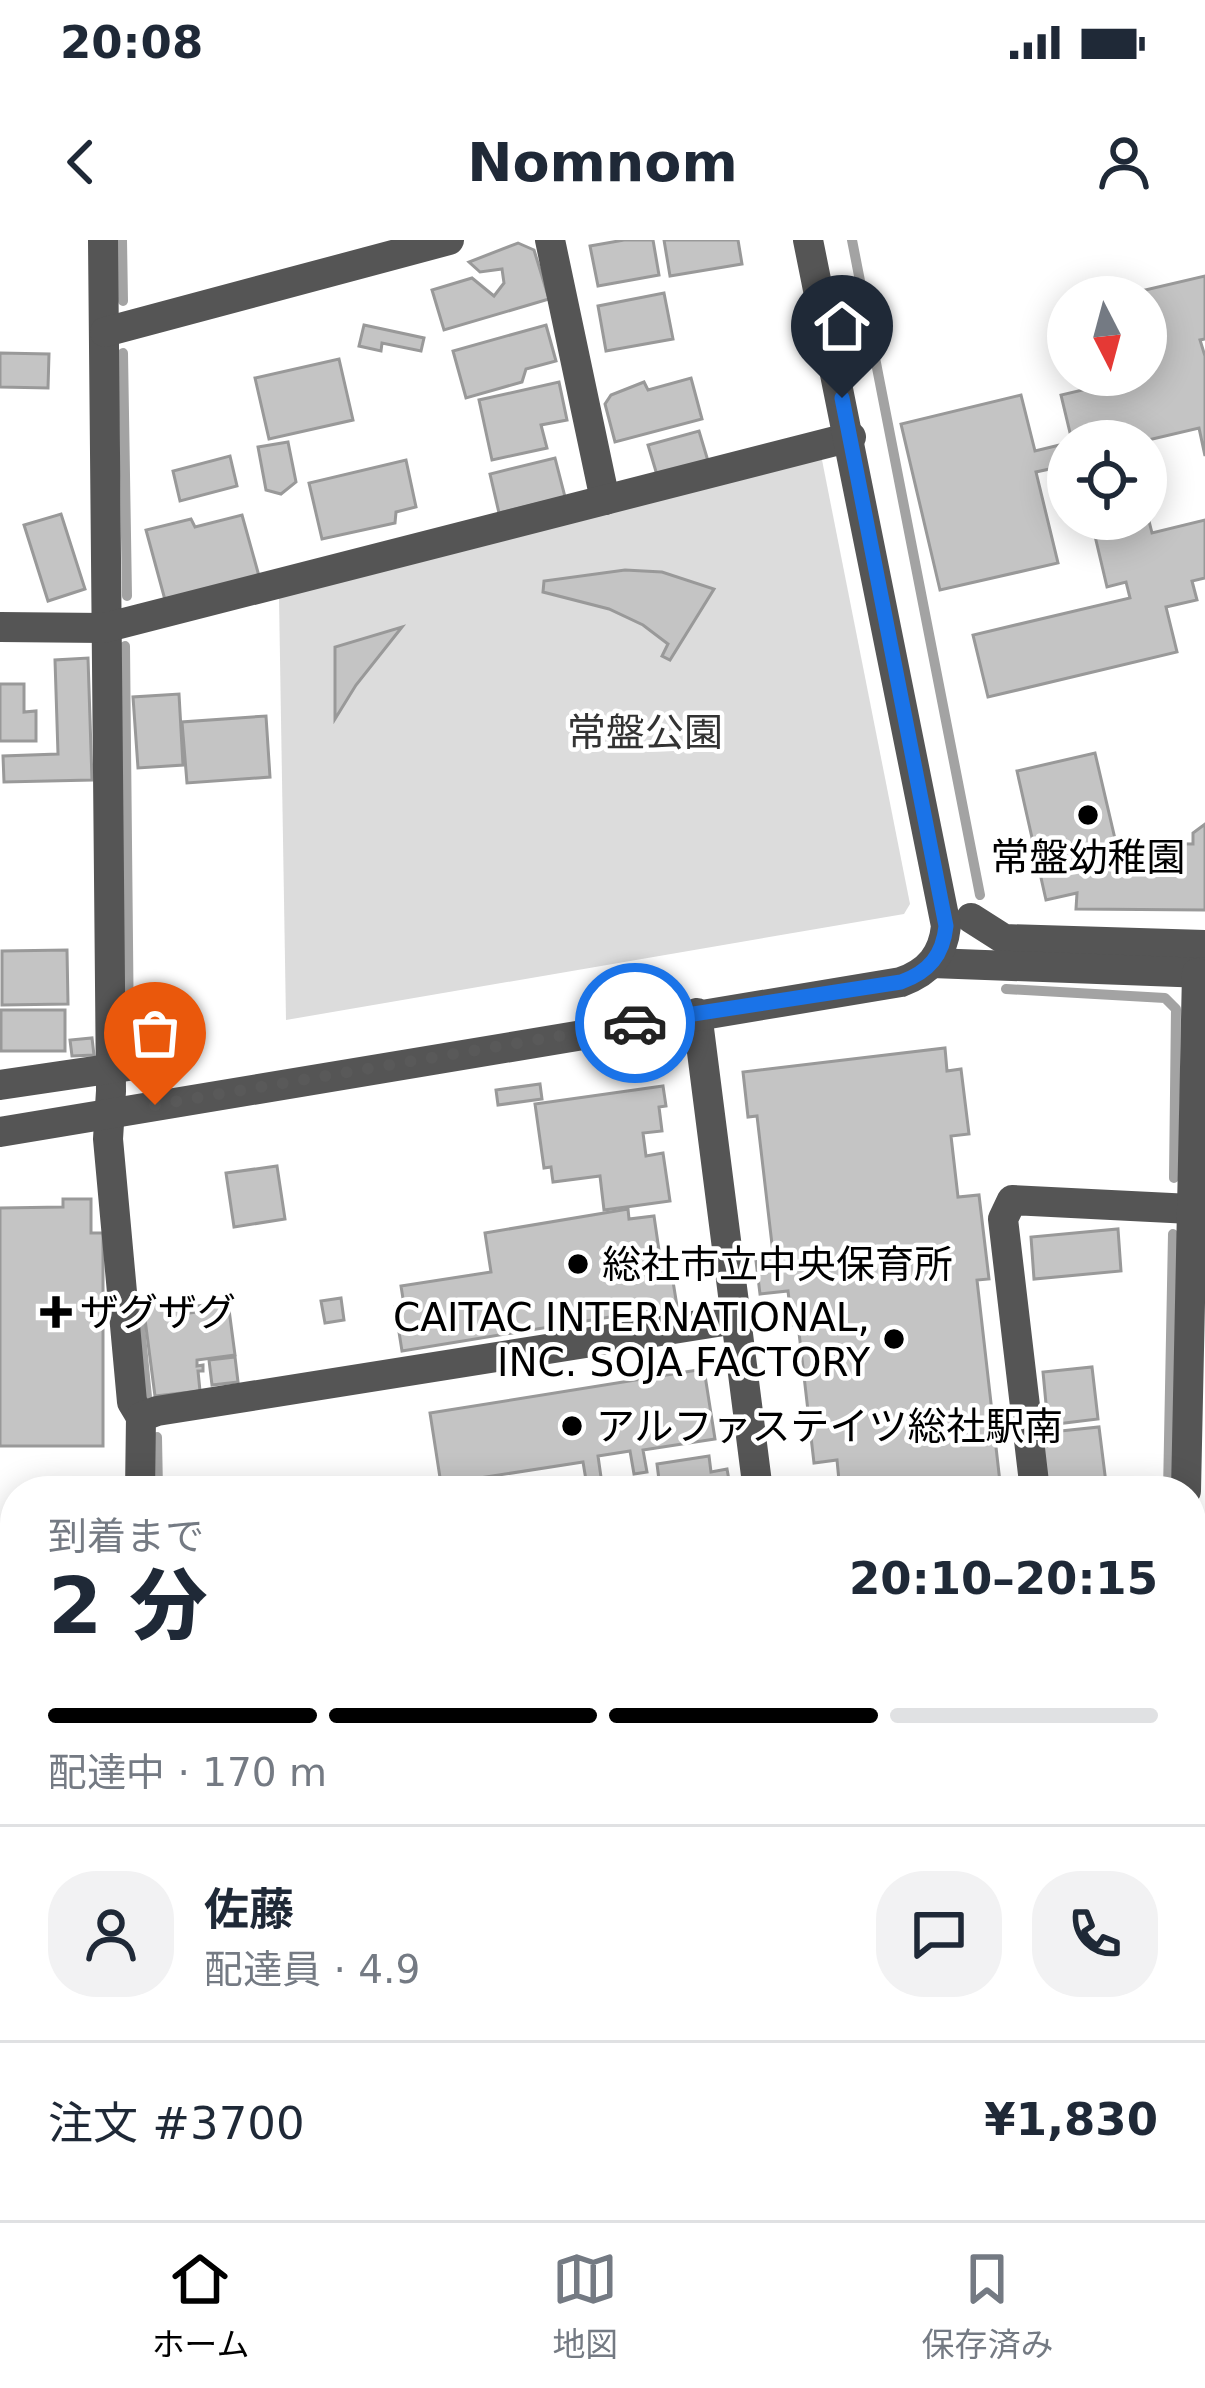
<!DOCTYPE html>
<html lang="ja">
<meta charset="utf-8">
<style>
:root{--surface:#fff;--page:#f2f2f3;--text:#1f2937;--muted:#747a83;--line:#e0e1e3;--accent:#000}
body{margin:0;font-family:"DejaVu Sans","Noto Sans JP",sans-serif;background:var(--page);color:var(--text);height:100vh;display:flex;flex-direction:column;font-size:45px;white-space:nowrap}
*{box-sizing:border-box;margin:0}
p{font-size:39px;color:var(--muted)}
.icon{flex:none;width:66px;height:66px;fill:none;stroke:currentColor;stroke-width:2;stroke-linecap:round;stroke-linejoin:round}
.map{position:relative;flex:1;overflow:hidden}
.sheet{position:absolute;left:0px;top:1236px;width:1206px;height:744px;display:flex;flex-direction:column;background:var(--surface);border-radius:48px 48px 0 0;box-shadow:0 6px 30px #0003}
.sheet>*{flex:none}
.needle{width:78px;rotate:174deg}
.fabs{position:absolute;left:1047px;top:36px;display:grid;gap:24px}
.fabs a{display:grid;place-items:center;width:120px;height:120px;border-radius:50%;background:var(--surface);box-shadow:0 6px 30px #0003;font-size:60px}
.pin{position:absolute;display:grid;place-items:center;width:102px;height:102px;color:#fff;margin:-123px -51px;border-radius:50% 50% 50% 0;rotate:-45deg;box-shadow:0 0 12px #0007}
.pin .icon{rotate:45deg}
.courier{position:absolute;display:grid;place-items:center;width:120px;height:120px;margin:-60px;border:9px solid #1a73e8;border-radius:50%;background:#fff;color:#222;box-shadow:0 3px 15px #0007}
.head em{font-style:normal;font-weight:800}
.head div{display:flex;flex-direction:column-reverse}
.head{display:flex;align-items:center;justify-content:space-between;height:204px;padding:0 48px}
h1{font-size:78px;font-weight:800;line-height:90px}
.bar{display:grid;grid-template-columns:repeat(4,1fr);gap:18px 12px;align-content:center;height:144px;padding:0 48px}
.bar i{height:15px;border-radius:9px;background:var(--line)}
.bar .selected{background:var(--accent)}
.bar p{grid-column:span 4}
.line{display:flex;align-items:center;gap:30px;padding:0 48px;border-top:3px solid var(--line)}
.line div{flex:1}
.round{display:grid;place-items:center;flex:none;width:126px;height:126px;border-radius:48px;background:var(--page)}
.status{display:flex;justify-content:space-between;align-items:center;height:84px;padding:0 60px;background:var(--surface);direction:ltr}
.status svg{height:33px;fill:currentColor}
header{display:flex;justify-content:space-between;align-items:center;height:156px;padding:0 48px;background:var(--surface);font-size:54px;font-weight:800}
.menu{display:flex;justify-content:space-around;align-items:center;height:168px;border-top:3px solid var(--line);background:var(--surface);font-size:33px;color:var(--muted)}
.menu a{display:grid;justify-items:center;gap:6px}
.menu .selected{color:var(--accent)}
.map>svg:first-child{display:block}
.green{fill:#dcdcdc}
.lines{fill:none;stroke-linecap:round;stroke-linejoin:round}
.stream{stroke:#a3a3a3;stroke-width:10}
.building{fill:#c4c4c4;stroke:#999;stroke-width:3}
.minor{stroke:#555;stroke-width:30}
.done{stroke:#595959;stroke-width:12;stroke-dasharray:0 21.6}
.route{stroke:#1a73e8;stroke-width:15}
.poi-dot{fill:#000;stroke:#fff;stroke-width:4.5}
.labels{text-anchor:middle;stroke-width:9;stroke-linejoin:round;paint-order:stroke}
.park-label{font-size:39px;fill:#333;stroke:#fff}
.poi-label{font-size:39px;fill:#000;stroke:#fff;text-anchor:start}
</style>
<div class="status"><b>20:08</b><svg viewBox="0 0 49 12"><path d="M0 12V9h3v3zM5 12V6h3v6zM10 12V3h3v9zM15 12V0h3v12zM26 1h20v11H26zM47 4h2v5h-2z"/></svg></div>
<header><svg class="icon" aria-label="back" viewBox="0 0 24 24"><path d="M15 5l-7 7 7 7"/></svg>Nomnom<svg class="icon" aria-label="person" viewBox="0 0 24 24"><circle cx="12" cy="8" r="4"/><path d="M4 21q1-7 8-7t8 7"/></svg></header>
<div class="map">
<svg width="1205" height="1980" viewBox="0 0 1205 1980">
<rect width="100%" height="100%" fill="#fff"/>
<polygon class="green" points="810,217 822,220 910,664 904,674 286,780 279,358"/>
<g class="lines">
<g class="stream">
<polyline points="122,0 123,61"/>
<polyline points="852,0 980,655"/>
<polyline points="123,113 127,356"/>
<polyline points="125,406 129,800"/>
<polyline points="1006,749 1165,758 1176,769 1174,938"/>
<polyline points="138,1065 147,1157"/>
<polyline points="157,1197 158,1251"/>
<polyline points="1168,1251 1173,994"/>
<polyline points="0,1433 15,1432"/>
<polyline points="821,1965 822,1980"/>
</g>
</g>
<g class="building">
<polygon points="624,0 653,0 659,35 598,46 590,6"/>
<polygon points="664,0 738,0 742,24 670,36"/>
<polygon points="518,3 534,10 549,59 444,90 432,50 472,38 494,56 504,43 502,29 480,32 469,22"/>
<polygon points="1205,36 1205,99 1200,100 1205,116 1205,216 1199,188 1144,201 1072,201 1061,155 1146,135 1146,57 1124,55"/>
<polygon points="664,53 673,99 606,111 598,66"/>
<polygon points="364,85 424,98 421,111 382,103 381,111 359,106"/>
<polygon points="546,85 556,121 526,129 522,142 466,158 453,111"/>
<polygon points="0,113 49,114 48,148 0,147"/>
<polygon points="339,119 353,180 269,199 255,138"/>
<polygon points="691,138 702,179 615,202 605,164 611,155 644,142 648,150"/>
<polygon points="559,142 567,180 541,185 547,208 492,220 479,160"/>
<polygon points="1021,155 1035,211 1068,203 1068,225 1036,232 1058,323 940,350 901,184"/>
<polygon points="699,191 708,221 657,235 648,205"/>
<polygon points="288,202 296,242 281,254 266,250 258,207"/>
<polygon points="230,216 237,246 180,261 173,231"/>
<polygon points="555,218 565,257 499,273 490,234"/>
<polygon points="406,220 416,267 396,272 395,283 322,299 309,243"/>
<polygon points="1146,269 1152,293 1205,280 1205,338 1192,341 1197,360 1166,367 1177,412 988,457 973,395 1130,358 1126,342 1107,347 1091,279 1146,279"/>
<polygon points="61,274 85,349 48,361 24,285"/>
<polygon points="242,275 259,336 165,360 146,290 191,279 195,287"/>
<polygon points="625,330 662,332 714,349 670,420 662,416 668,404 643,385 609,369 543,352 544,341"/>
<polygon points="402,387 356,445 335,479 335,407"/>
<polygon points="88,418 92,540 4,542 3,516 58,514 55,420"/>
<polygon points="0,444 24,444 24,472 36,471 36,501 0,501"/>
<polygon points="179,454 183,525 138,528 133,457"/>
<polygon points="266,476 270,537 187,543 182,482"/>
<polygon points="1095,513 1116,603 1193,604 1193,593 1205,584 1205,670 1076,669 1077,653 1046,660 1017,531"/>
<polygon points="67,710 68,764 2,765 2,711"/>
<rect x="1" y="770" width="64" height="41"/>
<polygon points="92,798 94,815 72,816 70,800"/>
<polygon points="945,808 947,831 961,829 969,894 951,896 958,957 979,955 989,1039 977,1040 1001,1251 840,1251 837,1220 814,1223 798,1084 792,1085 788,1051 760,1054 756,1021 782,1018 781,1012 773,1013 757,876 748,877 743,832"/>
<polygon points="540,844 542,859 498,865 496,850"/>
<polygon points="663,846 666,866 659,867 662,891 643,893 646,916 663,913 670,961 604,970 600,936 553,942 551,927 544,928 535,864"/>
<polygon points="277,926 285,979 234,987 226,933"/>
<polygon points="63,959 91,959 91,993 103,993 103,1206 0,1206 0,968 63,967"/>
<polygon points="628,969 629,979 654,976 661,1024 670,1023 677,1066 402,1111 395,1067 404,1065 401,1046 491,1032 485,993"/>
<polygon points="1118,989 1121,1031 1034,1039 1031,997"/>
<polygon points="341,1058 344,1080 325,1083 321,1061"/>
<polygon points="172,1061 172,1068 179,1066 180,1074 198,1072 197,1066 228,1062 235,1115 197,1120 197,1126 203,1125 203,1131 198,1131 200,1151 155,1156 143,1064"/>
<polygon points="235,1117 238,1142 212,1145 209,1120"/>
<polygon points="1092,1127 1098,1179 1048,1185 1043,1132"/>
<polygon points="704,1129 715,1199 643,1210 647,1232 634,1234 630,1211 598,1216 602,1244 587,1246 583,1222 441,1244 430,1173"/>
<polygon points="1099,1187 1107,1251 1048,1251 1041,1193"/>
<polygon points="709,1216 711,1232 727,1229 731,1251 642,1251 641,1242 659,1240 657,1224"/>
<rect x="0" y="1512" width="15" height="127"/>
<rect x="0" y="1649" width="15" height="32"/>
<polygon points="1205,1708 1205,1721 1191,1722 1191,1709"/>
<polygon points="0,1723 4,1723 5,1747 12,1747 12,1762 0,1763"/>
<polygon points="188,1965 262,1965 263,1980 189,1980"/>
<polygon points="269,1965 343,1965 344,1980 270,1980"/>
<polygon points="672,1965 750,1965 751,1980 673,1980"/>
</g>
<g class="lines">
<g class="minor">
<polyline points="103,0 111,851 108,899 132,1162 141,1177"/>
<polyline points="550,0 605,260"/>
<polyline points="105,92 449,0"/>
<polyline points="0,387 104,388 851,197"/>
<polyline points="971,678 1004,699 1205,705"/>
<polyline points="932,723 1205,733"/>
<polyline points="697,773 758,1251"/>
<polyline points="0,845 142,824"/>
<path d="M 0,892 L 901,742 C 929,732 943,715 946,686 L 808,0"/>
<polyline points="140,1251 141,1177 157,1171 736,1079"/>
<polyline points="1035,1251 1003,979 1012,960 1191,969"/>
<polyline points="1186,1251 1197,733"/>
<polyline points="0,1452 15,1451"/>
<polyline points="1191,1567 1205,1566"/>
<polyline points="142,1965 142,1980"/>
<polyline points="793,1980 793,1965"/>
</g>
</g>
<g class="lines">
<polyline class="done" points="155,865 635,783"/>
<path class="route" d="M 635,783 L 901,742 C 929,732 943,715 946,686 L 842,158"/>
</g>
<g class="poi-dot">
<circle cx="1088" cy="575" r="12"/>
<circle cx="578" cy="1024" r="12"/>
<path d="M50 1054h12v12h12v12h-12v12h-12v-12h-12v-12h12z"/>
<circle cx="894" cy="1099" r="12"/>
<circle cx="572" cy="1186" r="12"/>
</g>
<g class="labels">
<g class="park-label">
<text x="645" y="506">常盤公園</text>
</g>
<g class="poi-label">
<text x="1088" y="631" text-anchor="middle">常盤幼稚園</text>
<text x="602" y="1038">総社市立中央保育所</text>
<text x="80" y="1086">ザグザグ</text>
<text x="870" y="1091" text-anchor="end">CAITAC INTERNATIONAL,<tspan x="870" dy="45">INC. SOJA FACTORY</tspan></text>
<text x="596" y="1200">アルファステイツ総社駅南</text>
</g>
</g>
</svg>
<div class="fabs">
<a><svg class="needle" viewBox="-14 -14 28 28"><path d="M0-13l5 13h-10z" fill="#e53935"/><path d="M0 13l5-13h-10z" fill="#747a83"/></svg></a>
<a><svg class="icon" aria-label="locate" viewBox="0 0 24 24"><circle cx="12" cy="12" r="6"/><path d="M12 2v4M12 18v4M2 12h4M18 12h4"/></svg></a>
</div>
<div class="pin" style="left:155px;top:865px;background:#ea580c"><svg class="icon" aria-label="bag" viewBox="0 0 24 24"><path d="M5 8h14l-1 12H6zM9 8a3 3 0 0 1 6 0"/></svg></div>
<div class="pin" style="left:842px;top:158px;background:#1f2937"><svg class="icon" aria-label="home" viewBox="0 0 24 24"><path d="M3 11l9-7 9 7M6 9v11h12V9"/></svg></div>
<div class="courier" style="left:635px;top:783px"><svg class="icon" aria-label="car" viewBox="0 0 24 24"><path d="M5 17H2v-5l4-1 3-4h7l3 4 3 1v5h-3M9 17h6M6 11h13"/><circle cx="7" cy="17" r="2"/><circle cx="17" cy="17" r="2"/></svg></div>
<section class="sheet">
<div class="head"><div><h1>2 分</h1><p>到着まで</p></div><em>20:10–20:15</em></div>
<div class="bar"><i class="selected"></i><i class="selected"></i><i class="selected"></i><i></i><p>配達中 · 170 m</p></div>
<div class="line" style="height:216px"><a class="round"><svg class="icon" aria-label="person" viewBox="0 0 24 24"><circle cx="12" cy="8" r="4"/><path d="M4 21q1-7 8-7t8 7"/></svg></a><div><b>佐藤</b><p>配達員 · 4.9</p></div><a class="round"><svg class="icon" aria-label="chat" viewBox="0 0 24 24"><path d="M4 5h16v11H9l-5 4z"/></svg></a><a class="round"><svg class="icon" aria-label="phone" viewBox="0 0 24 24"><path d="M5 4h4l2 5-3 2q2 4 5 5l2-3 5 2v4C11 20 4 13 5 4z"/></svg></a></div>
<div class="line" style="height:156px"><div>注文 #3700</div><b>¥1,830</b></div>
</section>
</div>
<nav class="menu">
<a class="selected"><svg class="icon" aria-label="home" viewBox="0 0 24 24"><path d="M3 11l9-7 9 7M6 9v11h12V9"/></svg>ホーム</a>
<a><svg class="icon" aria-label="map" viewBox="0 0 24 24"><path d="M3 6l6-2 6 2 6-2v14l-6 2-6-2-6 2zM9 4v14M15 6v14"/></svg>地図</a>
<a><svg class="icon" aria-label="saved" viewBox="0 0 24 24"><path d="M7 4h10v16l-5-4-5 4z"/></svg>保存済み</a>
</nav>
